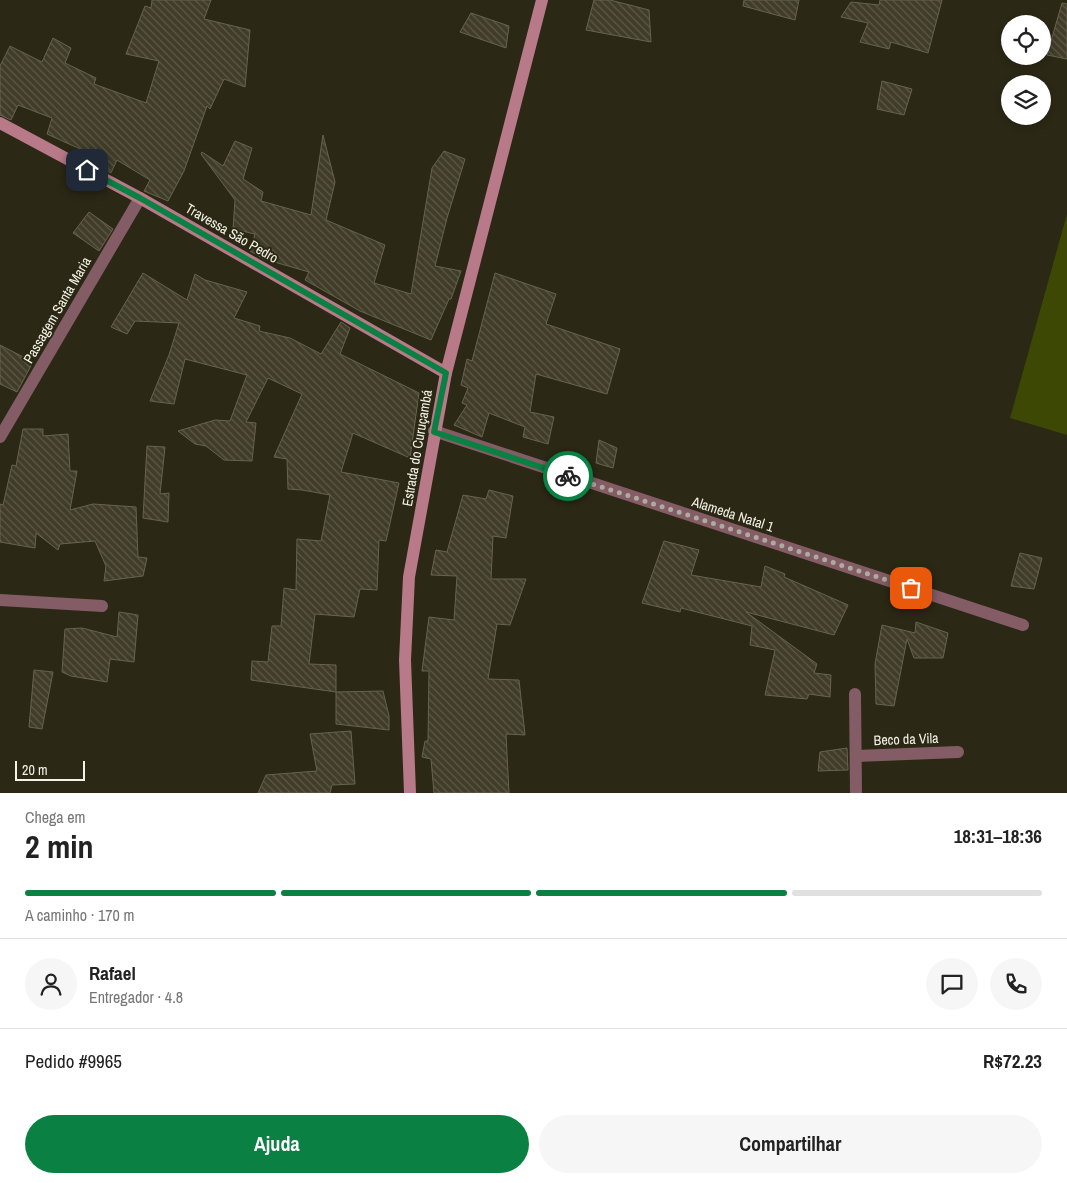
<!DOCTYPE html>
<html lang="pt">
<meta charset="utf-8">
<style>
:root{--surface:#fff;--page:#f6f6f6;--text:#222;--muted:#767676;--line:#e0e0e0;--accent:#0b8043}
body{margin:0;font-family:"Archivo Narrow",sans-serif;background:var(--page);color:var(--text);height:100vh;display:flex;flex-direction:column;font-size:19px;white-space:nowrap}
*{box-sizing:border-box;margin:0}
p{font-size:16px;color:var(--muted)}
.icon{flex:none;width:28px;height:28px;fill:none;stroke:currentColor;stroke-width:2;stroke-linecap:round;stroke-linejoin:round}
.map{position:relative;height:793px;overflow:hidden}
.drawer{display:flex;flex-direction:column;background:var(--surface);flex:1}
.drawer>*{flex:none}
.fabs{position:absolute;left:1001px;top:15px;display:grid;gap:10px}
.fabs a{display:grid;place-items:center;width:50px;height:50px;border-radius:50%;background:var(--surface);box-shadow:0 2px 8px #0003;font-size:25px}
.scale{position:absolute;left:15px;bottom:12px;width:70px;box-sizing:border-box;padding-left:5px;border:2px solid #f3f2e6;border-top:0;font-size:14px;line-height:18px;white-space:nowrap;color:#f3f2e6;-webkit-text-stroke:4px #2b2815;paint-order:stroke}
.pin{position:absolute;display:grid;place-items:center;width:42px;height:42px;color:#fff;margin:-21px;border-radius:10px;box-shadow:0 2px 8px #0006}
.courier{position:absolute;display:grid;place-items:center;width:50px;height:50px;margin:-25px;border:4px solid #0b8043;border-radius:50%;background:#fff;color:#222;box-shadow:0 1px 6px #0007}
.overview em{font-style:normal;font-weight:800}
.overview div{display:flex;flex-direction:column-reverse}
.overview{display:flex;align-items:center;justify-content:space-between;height:85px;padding:0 25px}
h1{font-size:32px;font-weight:800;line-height:38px}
.bar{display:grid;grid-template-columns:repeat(4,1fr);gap:8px 5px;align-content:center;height:60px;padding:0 25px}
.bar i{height:6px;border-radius:4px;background:var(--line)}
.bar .selected{background:var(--accent)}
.bar p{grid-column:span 4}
.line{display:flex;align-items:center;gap:12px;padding:0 25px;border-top:1px solid var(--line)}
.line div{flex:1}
.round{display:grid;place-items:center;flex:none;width:52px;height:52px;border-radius:26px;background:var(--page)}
.action{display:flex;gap:10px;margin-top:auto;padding:10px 25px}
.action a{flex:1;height:58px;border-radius:30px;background:var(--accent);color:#fff;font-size:20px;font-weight:800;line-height:58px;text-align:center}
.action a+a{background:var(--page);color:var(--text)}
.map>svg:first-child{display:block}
.grass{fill:#3c4803}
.building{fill:url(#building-back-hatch);stroke:#66634e}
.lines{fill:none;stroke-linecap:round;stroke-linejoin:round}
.lane{stroke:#845c65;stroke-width:12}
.street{stroke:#845c65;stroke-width:12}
.secondary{stroke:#b87988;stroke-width:12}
.done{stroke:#adab9d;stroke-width:5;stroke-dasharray:0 9}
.route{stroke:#0b8043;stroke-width:6}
.labels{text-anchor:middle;stroke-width:4;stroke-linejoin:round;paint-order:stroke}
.street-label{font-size:14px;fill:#f3f2e6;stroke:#2b2815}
</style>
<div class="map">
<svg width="1067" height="793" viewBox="0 0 1067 793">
<defs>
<pattern id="building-back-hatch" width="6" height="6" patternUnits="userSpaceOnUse" patternTransform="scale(1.25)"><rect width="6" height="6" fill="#403c29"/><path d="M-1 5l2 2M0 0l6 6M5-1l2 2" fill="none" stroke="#5c5948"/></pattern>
</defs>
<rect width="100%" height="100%" fill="#2b2815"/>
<polygon class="grass" points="1067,214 1067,435 1010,418"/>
<g class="building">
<polygon points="152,0 211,0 204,19 250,30 245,87 224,79 210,109 207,106 184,171 168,201 144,191 150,180 117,160 111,173 86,160 89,153 47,134 52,118 18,105 11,120 0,115 0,66 10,46 42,62 53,38 71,48 65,63 96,78 94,84 146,103 159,61 126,54 145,6 151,8"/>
<polygon points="594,0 610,0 649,10 651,42 586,30"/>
<polygon points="744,0 799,0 795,20 743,6"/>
<polygon points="880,0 942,0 928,53 891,42 889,49 860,42 868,23 841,17 851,2 879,5"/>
<polygon points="1062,3 1067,4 1067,59 1047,55"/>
<polygon points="471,13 509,26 506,48 460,32"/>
<polygon points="882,81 912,89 904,115 877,109"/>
<polygon points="323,135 335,182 326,220 385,245 374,283 411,294 432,168 444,151 465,159 447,218 435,266 461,271 451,299 449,299 431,340 360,311 305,280 309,272 264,259 250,251 255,234 233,229 235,200 201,154 202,152 223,166 235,141 252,148 243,179 263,192 261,201 311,215"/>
<polygon points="89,212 113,229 99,251 73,233"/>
<polygon points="143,273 187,300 195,274 205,280 247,292 234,318 260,326 259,331 290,338 321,354 341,322 350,328 340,354 419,393 410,458 353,433 341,472 399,483 386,541 379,540 377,590 360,589 354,617 315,614 309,664 336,665 336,692 251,680 252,661 268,662 272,626 281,626 284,588 296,590 297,539 321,541 330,495 302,490 288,489 287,459 274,457 302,394 268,378 246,422 256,423 252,461 224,460 206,446 195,444 178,431 215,420 230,421 247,375 185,359 174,404 150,401 169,355 179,323 135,321 127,334 111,327"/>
<polygon points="495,273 556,294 546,324 620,349 607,394 536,374 530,412 554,417 548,444 523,437 525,427 489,413 482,437 454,425 467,405 462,403 468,388 461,385 467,359 472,361"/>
<polygon points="0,345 33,362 17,392 0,384"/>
<polygon points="23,429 43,429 43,436 68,434 70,471 77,471 70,510 93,504 136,507 138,557 147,558 143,576 104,581 106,566 95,541 60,544 58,550 36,533 35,548 0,542 0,504 3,505 12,465 16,466"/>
<polygon points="599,440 617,448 613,468 596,463"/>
<polygon points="147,446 165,447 160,494 169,493 168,522 143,518"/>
<polygon points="489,490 513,496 506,538 493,536 491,579 526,579 510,625 497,624 488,679 519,680 525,735 506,734 509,793 434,793 431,759 422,757 425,741 428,741 429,671 422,671 429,617 454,620 457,576 431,575 436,550 447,552 463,495 486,499"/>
<polygon points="664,541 699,550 691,575 761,587 765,566 785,574 784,577 848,605 834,635 746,612 817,664 814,673 831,675 830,697 809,694 807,699 765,695 775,650 750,645 752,626 681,608 680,612 642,603"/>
<polygon points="1020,553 1042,558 1034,589 1011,586"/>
<polygon points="119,612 138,615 134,662 110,659 107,682 71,676 62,672 65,629 82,628 117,637"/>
<polygon points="916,622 948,633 943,658 914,658 907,639 894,706 876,704 875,664 882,625 915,633"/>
<polygon points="34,670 53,672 42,729 29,727"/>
<polygon points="383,691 389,716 389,730 336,724 336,692"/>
<polygon points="351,731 355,784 332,785 330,793 258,793 266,775 317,771 310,734"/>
<polygon points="847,748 848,770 818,771 820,752"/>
</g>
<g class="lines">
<polyline class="lane" points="856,756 958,752"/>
<g class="street">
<polyline points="434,431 1023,625"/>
<polyline points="0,437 140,198"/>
<polyline points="0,600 102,606"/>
<polyline points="855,694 856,793"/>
</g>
<g class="secondary">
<polyline points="0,123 140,198 446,373"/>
<polyline points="410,793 405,660 409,577 446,373 542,0"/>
</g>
</g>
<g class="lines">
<polyline class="done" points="568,476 911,588"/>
<polyline class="route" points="87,170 140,198 446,373 434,432 568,476"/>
</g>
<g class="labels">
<g class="street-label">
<text transform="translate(232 233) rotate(30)" y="5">Travessa São Pedro</text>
<text transform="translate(57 310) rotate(-60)" y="5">Passagem Santa Maria</text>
<text transform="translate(417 448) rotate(-80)" y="5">Estrada do Curuçambá</text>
<text transform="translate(733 514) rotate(18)" y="5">Alameda Natal 1</text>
<text transform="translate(906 739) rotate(-2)" y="5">Beco da Vila</text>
</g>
</g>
</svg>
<div class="fabs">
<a><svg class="icon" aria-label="locate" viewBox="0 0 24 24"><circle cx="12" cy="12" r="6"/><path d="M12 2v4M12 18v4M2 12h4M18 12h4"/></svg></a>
<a><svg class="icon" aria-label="layers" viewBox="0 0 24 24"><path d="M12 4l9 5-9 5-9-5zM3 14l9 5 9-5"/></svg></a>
</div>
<div class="scale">20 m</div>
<div class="pin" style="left:911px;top:588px;background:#ea580c"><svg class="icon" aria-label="bag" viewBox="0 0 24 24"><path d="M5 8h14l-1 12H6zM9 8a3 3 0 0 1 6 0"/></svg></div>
<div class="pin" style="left:87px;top:170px;background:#1f2937"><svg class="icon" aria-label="home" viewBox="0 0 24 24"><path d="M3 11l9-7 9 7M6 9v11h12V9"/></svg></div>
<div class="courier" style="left:568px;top:476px"><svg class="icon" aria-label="bike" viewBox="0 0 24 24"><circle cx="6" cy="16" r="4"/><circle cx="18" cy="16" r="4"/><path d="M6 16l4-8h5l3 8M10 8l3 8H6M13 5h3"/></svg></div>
</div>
<section class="drawer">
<div class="overview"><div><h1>2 min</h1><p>Chega em</p></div><em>18:31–18:36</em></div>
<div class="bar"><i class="selected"></i><i class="selected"></i><i class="selected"></i><i></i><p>A caminho · 170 m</p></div>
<div class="line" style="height:90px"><a class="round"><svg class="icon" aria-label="person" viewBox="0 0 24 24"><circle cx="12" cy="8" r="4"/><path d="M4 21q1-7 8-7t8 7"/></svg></a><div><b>Rafael</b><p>Entregador · 4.8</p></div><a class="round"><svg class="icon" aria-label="chat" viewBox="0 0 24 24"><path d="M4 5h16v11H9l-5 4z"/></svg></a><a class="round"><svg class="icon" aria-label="phone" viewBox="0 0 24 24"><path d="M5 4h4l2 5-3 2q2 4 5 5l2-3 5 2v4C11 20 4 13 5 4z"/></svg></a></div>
<div class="line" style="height:65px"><div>Pedido #9965</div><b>R$72.23</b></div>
<div class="action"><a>Ajuda</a><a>Compartilhar</a></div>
</section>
